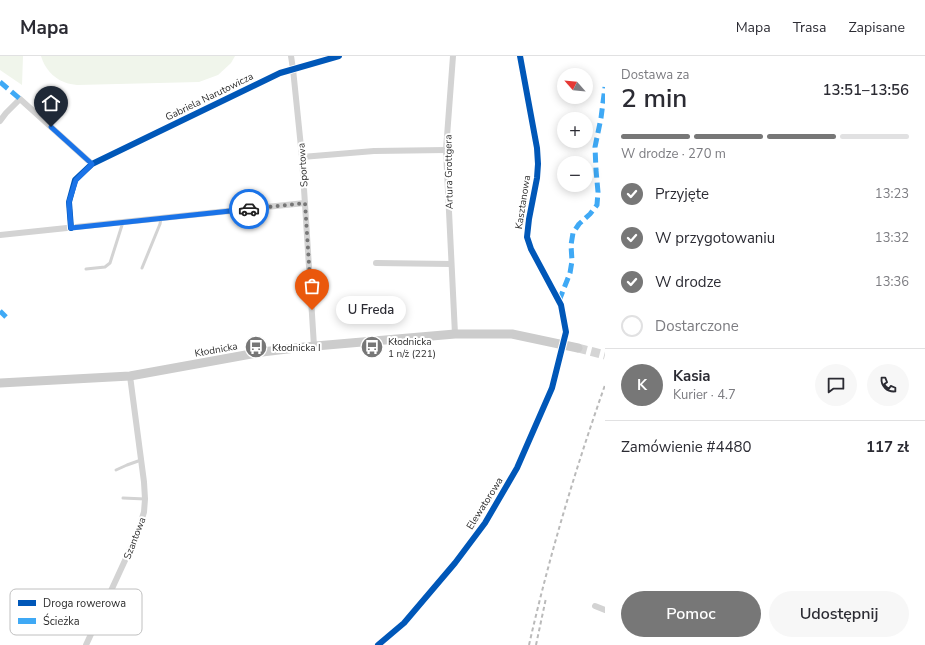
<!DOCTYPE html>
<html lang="pl">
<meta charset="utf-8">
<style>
:root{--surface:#fff;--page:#f7f7f7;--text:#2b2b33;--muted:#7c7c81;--line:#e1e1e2;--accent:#777}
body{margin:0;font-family:"Nunito Sans",sans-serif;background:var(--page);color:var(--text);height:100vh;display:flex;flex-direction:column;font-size:15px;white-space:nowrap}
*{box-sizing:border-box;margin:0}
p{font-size:13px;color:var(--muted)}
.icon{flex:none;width:22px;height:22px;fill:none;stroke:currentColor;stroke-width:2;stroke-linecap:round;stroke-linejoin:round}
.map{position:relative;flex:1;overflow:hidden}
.panel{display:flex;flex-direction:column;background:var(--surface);width:320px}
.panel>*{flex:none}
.needle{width:26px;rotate:297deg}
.fabs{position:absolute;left:557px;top:12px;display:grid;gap:8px}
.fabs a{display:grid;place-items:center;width:36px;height:36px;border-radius:50%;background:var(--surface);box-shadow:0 2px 10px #0003;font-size:20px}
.pin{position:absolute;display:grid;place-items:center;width:34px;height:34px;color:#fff;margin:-41px -17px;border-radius:50% 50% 50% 0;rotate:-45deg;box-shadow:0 0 4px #0007}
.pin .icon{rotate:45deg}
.courier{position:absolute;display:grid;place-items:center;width:40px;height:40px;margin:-20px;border:3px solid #1a73e8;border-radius:50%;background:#fff;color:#222;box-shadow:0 1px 5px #0007}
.bubble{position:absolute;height:28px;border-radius:14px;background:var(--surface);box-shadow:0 2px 10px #0003;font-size:13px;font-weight:600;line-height:28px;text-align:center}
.summary em{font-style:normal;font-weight:600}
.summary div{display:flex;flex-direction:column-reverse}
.summary{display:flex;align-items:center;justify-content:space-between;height:68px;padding:0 16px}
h1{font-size:26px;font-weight:600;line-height:30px}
.bar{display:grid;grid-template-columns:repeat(4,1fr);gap:6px 4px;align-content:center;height:48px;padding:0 16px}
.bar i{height:5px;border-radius:3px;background:var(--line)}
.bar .current{background:var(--accent)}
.bar p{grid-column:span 4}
.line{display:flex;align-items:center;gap:10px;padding:0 16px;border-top:1px solid var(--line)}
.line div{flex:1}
.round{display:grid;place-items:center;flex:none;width:42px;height:42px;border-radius:21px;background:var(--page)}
ol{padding:0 16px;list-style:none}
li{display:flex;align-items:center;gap:12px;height:44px}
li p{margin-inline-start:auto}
li .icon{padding:4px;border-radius:50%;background:var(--accent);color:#fff;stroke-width:4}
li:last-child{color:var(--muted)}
li i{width:22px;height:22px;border:2px solid var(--line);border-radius:50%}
.action{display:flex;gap:8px;margin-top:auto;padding:8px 16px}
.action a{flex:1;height:46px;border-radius:24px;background:var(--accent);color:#fff;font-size:16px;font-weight:600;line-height:46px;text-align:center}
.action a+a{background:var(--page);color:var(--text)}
header{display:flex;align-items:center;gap:24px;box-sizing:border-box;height:56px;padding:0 20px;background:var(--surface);border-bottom:1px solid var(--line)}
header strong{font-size:19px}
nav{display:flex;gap:22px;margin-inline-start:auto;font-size:14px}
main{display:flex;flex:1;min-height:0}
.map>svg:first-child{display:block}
.green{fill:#f0f5eb}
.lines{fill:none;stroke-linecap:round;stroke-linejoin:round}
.secondary-tunnel{stroke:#d5d5d5;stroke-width:9;stroke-dasharray:9 4.5;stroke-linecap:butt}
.service{stroke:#d3d3d3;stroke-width:3}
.minor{stroke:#d3d3d3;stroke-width:6}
.secondary{stroke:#ccc;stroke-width:9}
.rail{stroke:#bababa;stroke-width:2;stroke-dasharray:4 3;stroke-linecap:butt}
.quiet{stroke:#3fa9f5;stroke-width:5;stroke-dasharray:10 5;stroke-linecap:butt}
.cycleway-casing{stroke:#fff;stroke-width:8}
.cycleway{stroke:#0057b8;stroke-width:6}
.done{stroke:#777;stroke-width:4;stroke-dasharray:0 7.2}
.route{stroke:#1a73e8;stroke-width:5}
.labels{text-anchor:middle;stroke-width:4;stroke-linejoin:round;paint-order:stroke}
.street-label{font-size:10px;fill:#2e2e2e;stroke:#fff}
.poi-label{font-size:10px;fill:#2e2e2e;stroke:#fff;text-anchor:start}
.key{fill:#fff;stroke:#c0c0c0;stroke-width:1}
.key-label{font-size:11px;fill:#2e2e2e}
</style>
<header>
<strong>Mapa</strong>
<nav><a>Mapa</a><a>Trasa</a><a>Zapisane</a></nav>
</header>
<main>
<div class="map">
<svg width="605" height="589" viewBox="0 0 605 589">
<rect width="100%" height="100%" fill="#fff"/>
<g class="green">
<polygon points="0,0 23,0 22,29 0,14"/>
<path d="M 41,0 L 235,0 L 231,7 L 218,19 L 199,26 L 77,29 C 73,28 68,28 64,26 C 53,22 44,11 41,0 Z"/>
</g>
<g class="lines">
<polyline class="secondary-tunnel" points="578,292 605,299"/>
<g class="service">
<polyline points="142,212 160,168 161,162"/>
<polyline points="86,213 105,211 110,207 123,166"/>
<polyline points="116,414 127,409 141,404"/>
<polyline points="123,442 145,443"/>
</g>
<g class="minor">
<polyline points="291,0 293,13 302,101 314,290"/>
<polyline points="453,0 446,94 455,278"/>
<polyline points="0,65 6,57 20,43 92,108"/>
<polyline points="302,101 374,95 446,94"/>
<polyline points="71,172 69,146 75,124 92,108 280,17 339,0"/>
<polyline points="0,179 305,147"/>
<polyline points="376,207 451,208"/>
<polyline points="595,550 605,554"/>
<polyline points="86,589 133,487 140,469 144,456 145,443 144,426 130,320"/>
<polyline points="378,589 404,567 455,507 485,467 517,412 552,332 566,276 561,249 531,193 527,181 529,163 537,122 538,108 537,92 520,0"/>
</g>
<polyline class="secondary" points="0,327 130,320 262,296 304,291 455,278 512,278 578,292"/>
<g class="rail">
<path d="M 529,589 C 549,501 575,414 605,329"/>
<polyline points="536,589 546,542"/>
</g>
<g class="quiet">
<polyline points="0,26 20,43"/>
<polyline points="559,245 570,217 572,205 571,189 573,177 579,168 590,158 597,149 598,136 596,114 595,91 601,62 605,31"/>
<polyline points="0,255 6,261"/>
</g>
<g class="cycleway-casing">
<g id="cycleway">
<polyline points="71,172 69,146 75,124 92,108 280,17 339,0"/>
<polyline points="378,589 404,567 455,507 485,467 517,412 552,332 566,276 561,249 531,193 527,181 529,163 537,122 538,108 537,92 520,0"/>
</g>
</g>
<use href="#cycleway" class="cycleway"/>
</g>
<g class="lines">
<polyline class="done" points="249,153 305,147 312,254"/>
<polyline class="route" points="51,71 92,108 76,124 69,146 71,172 249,153"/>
</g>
<defs>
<g id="bus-disc" transform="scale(1.15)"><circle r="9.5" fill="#777" stroke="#fff"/><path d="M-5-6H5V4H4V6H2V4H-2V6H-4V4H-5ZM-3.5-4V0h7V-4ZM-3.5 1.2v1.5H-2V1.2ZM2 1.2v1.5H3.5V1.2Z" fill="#fff"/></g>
</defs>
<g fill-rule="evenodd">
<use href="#bus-disc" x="256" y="291"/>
<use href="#bus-disc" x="372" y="291"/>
</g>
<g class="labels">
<g class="street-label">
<text transform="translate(209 40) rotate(-26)" y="4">Gabriela Narutowicza</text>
<text transform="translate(302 109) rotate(-94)" y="4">Sportowa</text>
<text transform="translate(448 116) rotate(-91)" y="4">Artura Grottgera</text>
<text transform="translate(522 146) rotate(-81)" y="4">Kasztanowa</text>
<text transform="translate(216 293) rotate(-10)" y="4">Kłodnicka</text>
<text transform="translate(484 447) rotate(-58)" y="4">Elewatorowa</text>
<text transform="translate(134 482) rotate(-69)" y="4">Szantowa</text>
</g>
<g class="poi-label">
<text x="388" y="289">Kłodnicka<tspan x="388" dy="12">1 n/ż (221)</tspan></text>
<text x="272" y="295">Kłodnicka I</text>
</g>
</g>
<rect x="10" y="533" width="132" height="46" rx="6" class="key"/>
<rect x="18" y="544" width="18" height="6" fill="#0057b8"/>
<rect x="18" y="562" width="18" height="6" fill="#3fa9f5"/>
<g class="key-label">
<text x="43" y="551">Droga rowerowa</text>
<text x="43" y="569">Ścieżka</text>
</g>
</svg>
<div class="fabs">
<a><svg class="needle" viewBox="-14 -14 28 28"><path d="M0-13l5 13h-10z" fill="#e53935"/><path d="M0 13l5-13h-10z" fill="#7c7c81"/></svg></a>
<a>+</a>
<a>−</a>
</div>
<div class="pin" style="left:312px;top:254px;background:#ea580c"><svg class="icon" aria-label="bag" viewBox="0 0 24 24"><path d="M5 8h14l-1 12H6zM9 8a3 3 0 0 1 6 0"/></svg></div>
<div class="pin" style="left:51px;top:71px;background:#1f2937"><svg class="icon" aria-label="home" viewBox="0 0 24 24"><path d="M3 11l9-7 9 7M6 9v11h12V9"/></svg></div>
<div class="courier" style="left:249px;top:153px"><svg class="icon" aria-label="car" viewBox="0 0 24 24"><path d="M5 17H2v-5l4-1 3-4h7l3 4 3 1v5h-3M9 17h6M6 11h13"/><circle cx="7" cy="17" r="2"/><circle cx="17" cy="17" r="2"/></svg></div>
<div class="bubble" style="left:336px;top:240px;width:70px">U Freda</div>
</div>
<section class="panel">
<div class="summary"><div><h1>2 min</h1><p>Dostawa za</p></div><em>13:51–13:56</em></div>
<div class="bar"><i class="current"></i><i class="current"></i><i class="current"></i><i></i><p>W drodze · 270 m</p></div>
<ol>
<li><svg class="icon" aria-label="check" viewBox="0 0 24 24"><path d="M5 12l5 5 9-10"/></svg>Przyjęte<p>13:23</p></li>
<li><svg class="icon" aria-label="check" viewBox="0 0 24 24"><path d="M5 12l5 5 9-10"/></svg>W przygotowaniu<p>13:32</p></li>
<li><svg class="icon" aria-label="check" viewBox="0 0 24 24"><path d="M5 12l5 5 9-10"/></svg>W drodze<p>13:36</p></li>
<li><i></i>Dostarczone</li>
</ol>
<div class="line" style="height:72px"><b class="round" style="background:var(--accent);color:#fff">K</b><div><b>Kasia</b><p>Kurier · 4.7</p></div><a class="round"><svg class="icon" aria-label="chat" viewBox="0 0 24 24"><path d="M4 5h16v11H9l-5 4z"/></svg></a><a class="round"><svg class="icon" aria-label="phone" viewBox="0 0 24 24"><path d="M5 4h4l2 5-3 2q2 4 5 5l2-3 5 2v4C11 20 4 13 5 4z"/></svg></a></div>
<div class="line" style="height:52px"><div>Zamówienie #4480</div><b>117 zł</b></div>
<div class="action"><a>Pomoc</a><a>Udostępnij</a></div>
</section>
</main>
